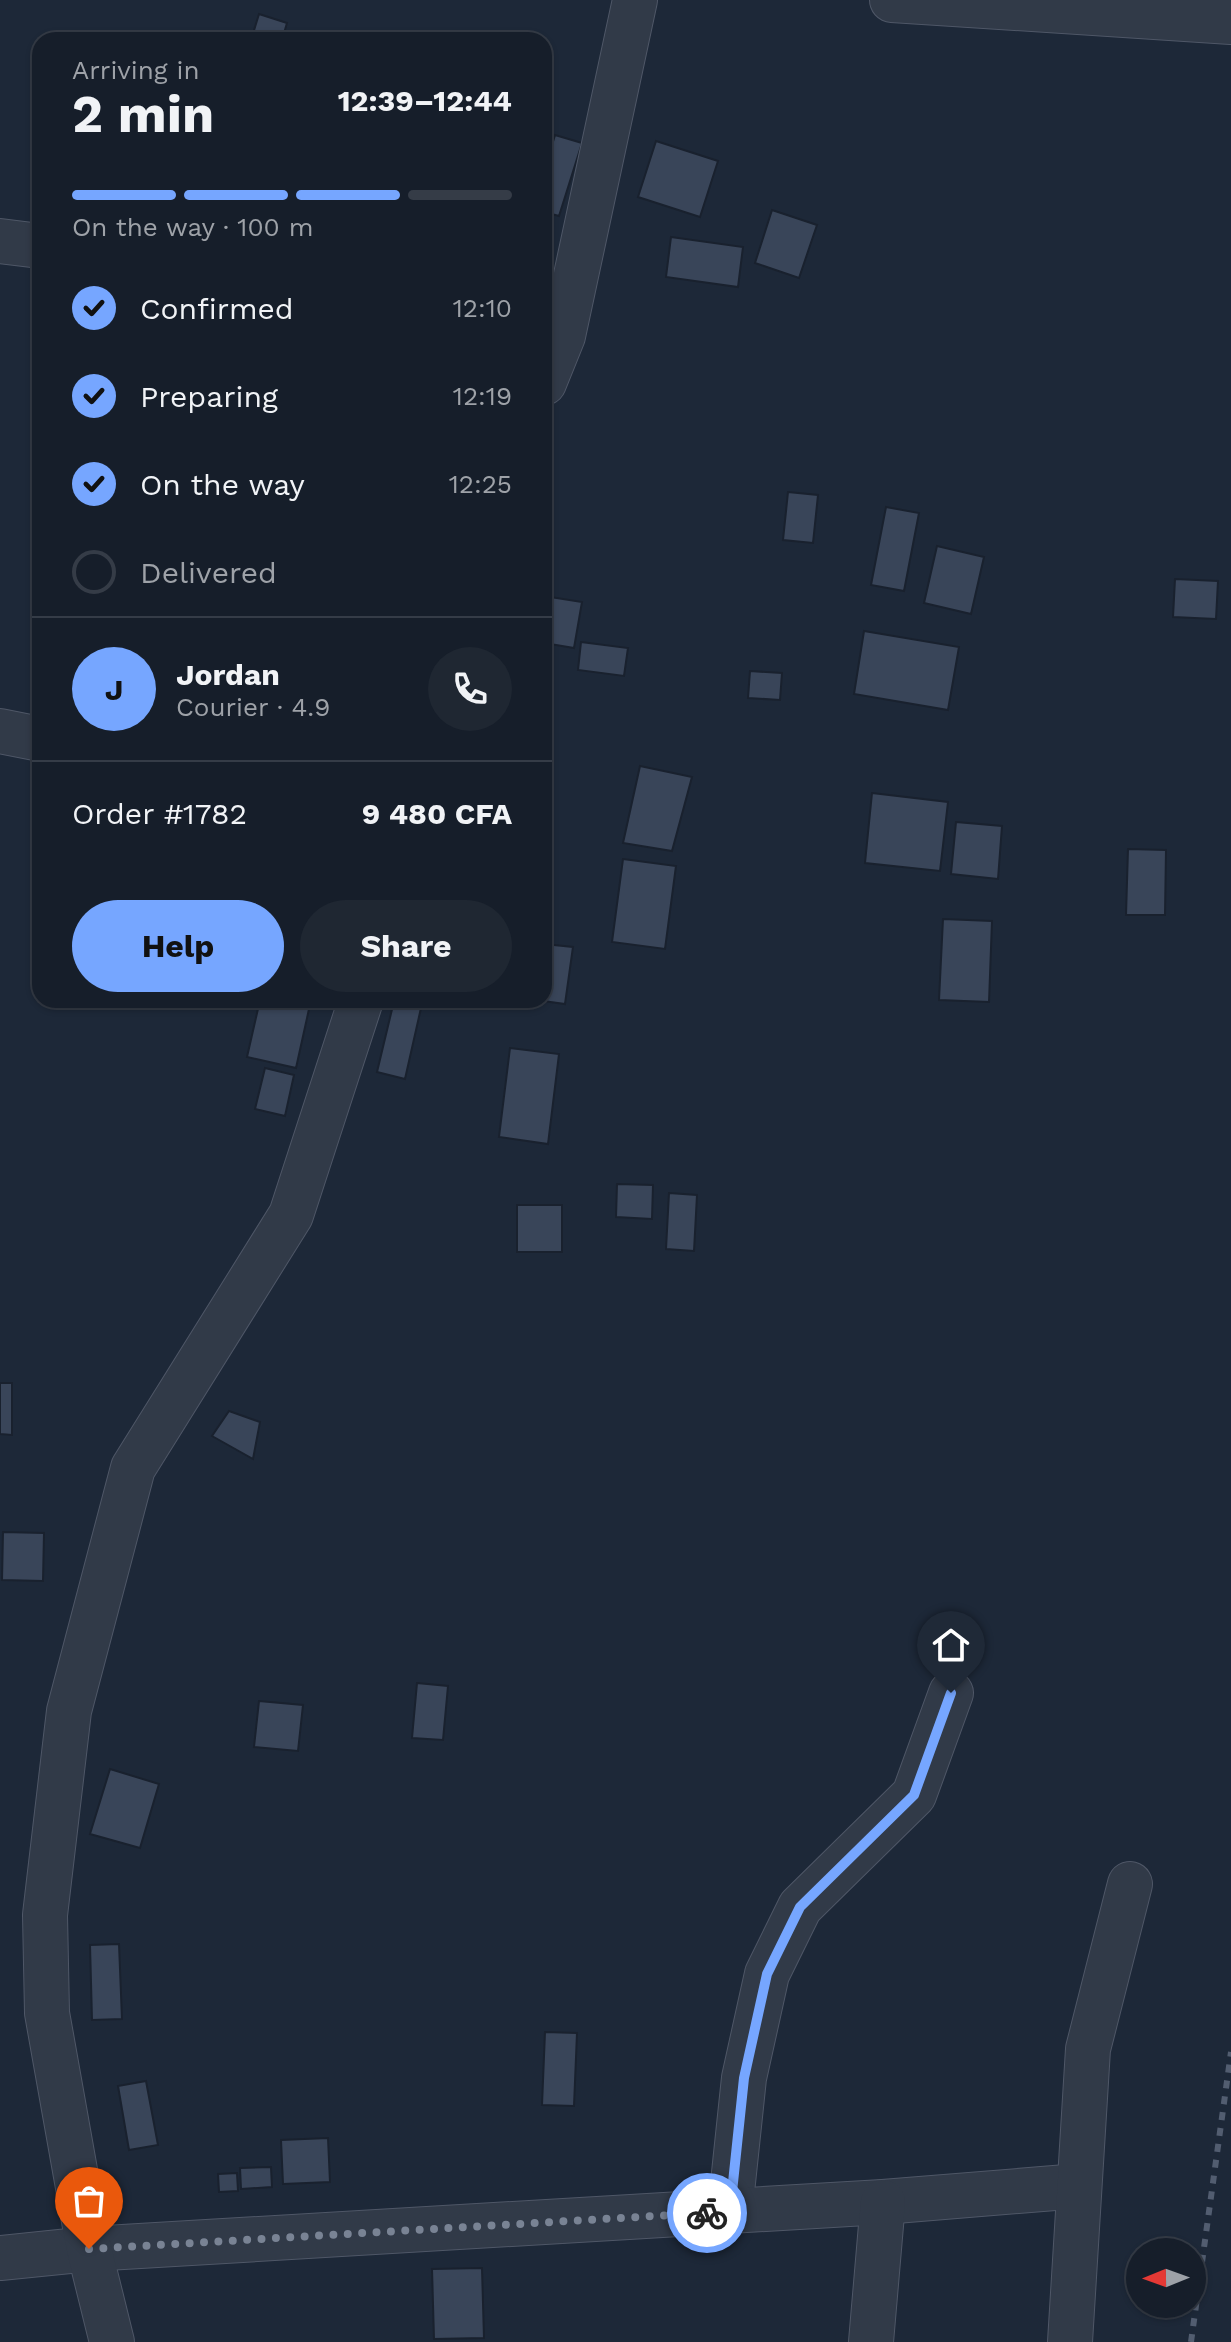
<!DOCTYPE html>
<meta charset="utf-8">
<style>
:root{--surface:#161e2a;--page:#1f2732;--text:#f1f3f6;--muted:#9ea2a8;--line:#353c47;--accent:#76a6ff}
body{margin:0;font-family:"Work Sans",sans-serif;background:var(--page);color:var(--text);height:100vh;display:flex;flex-direction:column;font-size:30px;white-space:nowrap}
*{box-sizing:border-box;margin:0}
p{font-size:26px;color:var(--muted)}
.icon{flex:none;width:44px;height:44px;fill:none;stroke:currentColor;stroke-width:2;stroke-linecap:round;stroke-linejoin:round}
.map{position:relative;flex:1;overflow:hidden}
.side{position:absolute;left:32px;top:32px;width:520px;height:976px;display:flex;flex-direction:column;background:var(--surface);border-radius:24px;box-shadow:0 2px 6px #0004,0 0 0 2px var(--line)}
.side>*{flex:none}
.needle{width:52px;rotate:269deg}
.fabs{position:absolute;left:1126px;top:2238px;display:grid;gap:16px}
.fabs a{display:grid;place-items:center;width:80px;height:80px;border-radius:50%;background:var(--surface);box-shadow:0 2px 6px #0004,0 0 0 2px var(--line);font-size:40px}
.pin{position:absolute;display:grid;place-items:center;width:68px;height:68px;color:#fff;margin:-82px -34px;border-radius:50% 50% 50% 0;rotate:-45deg;box-shadow:0 0 8px #0007}
.pin .icon{rotate:45deg}
.courier{position:absolute;display:grid;place-items:center;width:80px;height:80px;margin:-40px;border:6px solid #76a6ff;border-radius:50%;background:#fff;color:#222;box-shadow:0 2px 10px #0007}
.overview em{font-style:normal;font-weight:700}
.overview div{display:flex;flex-direction:column-reverse}
.overview{display:flex;align-items:center;justify-content:space-between;height:136px;padding:0 40px}
h1{font-size:52px;font-weight:700;line-height:60px}
.bar{display:grid;grid-template-columns:repeat(4,1fr);gap:12px 8px;align-content:center;height:96px;padding:0 40px}
.bar i{height:10px;border-radius:6px;background:var(--line)}
.bar .current{background:var(--accent)}
.bar p{grid-column:span 4}
.line{display:flex;align-items:center;gap:20px;padding:0 40px;border-top:2px solid var(--line)}
.line div{flex:1}
.round{display:grid;place-items:center;flex:none;width:84px;height:84px;border-radius:42px;background:var(--page)}
ol{padding:0 40px;list-style:none}
li{display:flex;align-items:center;gap:24px;height:88px}
li p{margin-inline-start:auto}
li .icon{padding:8px;border-radius:50%;background:var(--accent);color:#111;stroke-width:4}
li:last-child{color:var(--muted)}
li i{width:44px;height:44px;border:4px solid var(--line);border-radius:50%}
.button{display:flex;gap:16px;margin-top:auto;padding:16px 40px}
.button a{flex:1;height:92px;border-radius:48px;background:var(--accent);color:#111;font-size:32px;font-weight:700;line-height:92px;text-align:center}
.button a+a{background:var(--page);color:var(--text)}
.map>svg:first-child{display:block}
.building{fill:#394559;stroke:#19212e;stroke-width:2}
.lines{fill:none;stroke-linecap:round;stroke-linejoin:round}
.minor-casing{stroke:#4f5767;stroke-width:46}
.minor{stroke:#313a48;stroke-width:44}
.rail{stroke:#525d70;stroke-width:6;stroke-dasharray:8 8;stroke-linecap:butt}
.done{stroke:#798394;stroke-width:8;stroke-dasharray:0 14.4}
.route{stroke:#76a6ff;stroke-width:10}
</style>
<div class="map">
<svg width="1231" height="2342" viewBox="0 0 1231 2342">
<rect width="100%" height="100%" fill="#1d2838"/>
<g class="building">
<polygon points="259,14 287,23 282,40 251,40"/>
<polygon points="555,135 582,143 559,216 544,212 544,172"/>
<polygon points="656,141 718,161 700,217 638,197"/>
<polygon points="772,210 817,225 799,278 755,263"/>
<polygon points="671,237 743,247 738,287 666,277"/>
<polygon points="788,492 818,495 813,543 783,540"/>
<polygon points="886,507 919,513 904,591 871,585"/>
<polygon points="937,546 984,557 971,614 924,603"/>
<polygon points="1175,579 1218,581 1216,619 1173,617"/>
<polygon points="544,596 582,602 574,648 544,643"/>
<polygon points="864,631 959,647 948,710 854,694"/>
<polygon points="581,642 628,648 624,676 578,670"/>
<polygon points="750,671 782,673 780,700 748,698"/>
<polygon points="640,766 692,777 672,851 623,843"/>
<polygon points="872,793 948,802 940,871 865,863"/>
<polygon points="956,822 1002,826 998,879 951,874"/>
<polygon points="1128,849 1166,850 1165,915 1126,915"/>
<polygon points="623,859 676,866 665,949 612,942"/>
<polygon points="943,919 992,921 989,1002 939,1000"/>
<polygon points="544,944 573,947 565,1004 536,1000 544,1000"/>
<polygon points="260,1000 311,1000 296,1068 247,1057"/>
<polygon points="394,1001 421,1008 405,1079 377,1072"/>
<polygon points="510,1048 559,1054 548,1144 499,1137"/>
<polygon points="265,1068 294,1075 285,1116 255,1109"/>
<polygon points="617,1184 653,1185 652,1219 616,1217"/>
<polygon points="669,1193 697,1195 694,1251 666,1249"/>
<rect x="517" y="1205" width="45" height="47"/>
<polygon points="0,1383 12,1383 12,1435 0,1434"/>
<polygon points="229,1411 260,1422 253,1459 212,1436"/>
<polygon points="3,1532 44,1533 43,1581 2,1580"/>
<polygon points="417,1683 448,1686 443,1740 412,1738"/>
<polygon points="259,1701 303,1705 298,1751 254,1747"/>
<polygon points="110,1769 159,1784 140,1848 90,1834"/>
<polygon points="119,1944 122,2019 92,2020 90,1945"/>
<polygon points="545,2032 577,2033 574,2106 542,2105"/>
<polygon points="146,2081 158,2145 129,2150 118,2086"/>
<polygon points="328,2138 330,2182 283,2184 281,2140"/>
<polygon points="271,2167 272,2187 241,2189 240,2168"/>
<polygon points="237,2173 238,2191 219,2192 218,2174"/>
<polygon points="482,2268 484,2338 434,2339 432,2269"/>
</g>
<g class="lines">
<g class="minor-casing">
<g id="minor">
<polyline points="892,0 1231,22"/>
<polyline points="0,241 40,246"/>
<polyline points="544,383 563,336 635,0"/>
<polyline points="0,731 40,739"/>
<polyline points="730,2211 744,2078 767,1974 800,1907 914,1795 951,1693"/>
<polyline points="0,2258 89,2249 883,2202 1079,2186"/>
<polyline points="112,2342 89,2249 47,2013 45,1915 69,1711 133,1468 291,1215 361,1000"/>
<polyline points="871,2342 883,2202"/>
<polyline points="1070,2342 1088,2049 1130,1884"/>
</g>
</g>
<use href="#minor" class="minor"/>
<polyline class="rail" points="1191,2342 1231,2052"/>
</g>
<g class="lines">
<polyline class="done" points="89,2249 707,2213"/>
<polyline class="route" points="707,2213 730,2211 744,2078 767,1974 800,1907 914,1795 951,1693"/>
</g>
</svg>
<div class="fabs">
<a><svg class="needle" viewBox="-14 -14 28 28"><path d="M0-13l5 13h-10z" fill="#e53935"/><path d="M0 13l5-13h-10z" fill="#9ea2a8"/></svg></a>
</div>
<div class="pin" style="left:89px;top:2249px;background:#ea580c"><svg class="icon" aria-label="bag" viewBox="0 0 24 24"><path d="M5 8h14l-1 12H6zM9 8a3 3 0 0 1 6 0"/></svg></div>
<div class="pin" style="left:951px;top:1693px;background:#1f2937"><svg class="icon" aria-label="home" viewBox="0 0 24 24"><path d="M3 11l9-7 9 7M6 9v11h12V9"/></svg></div>
<div class="courier" style="left:707px;top:2213px"><svg class="icon" aria-label="bike" viewBox="0 0 24 24"><circle cx="6" cy="16" r="4"/><circle cx="18" cy="16" r="4"/><path d="M6 16l4-8h5l3 8M10 8l3 8H6M13 5h3"/></svg></div>
<section class="side">
<div class="overview"><div><h1>2 min</h1><p>Arriving in</p></div><em>12:39–12:44</em></div>
<div class="bar"><i class="current"></i><i class="current"></i><i class="current"></i><i></i><p>On the way · 100 m</p></div>
<ol>
<li><svg class="icon" aria-label="check" viewBox="0 0 24 24"><path d="M5 12l5 5 9-10"/></svg>Confirmed<p>12:10</p></li>
<li><svg class="icon" aria-label="check" viewBox="0 0 24 24"><path d="M5 12l5 5 9-10"/></svg>Preparing<p>12:19</p></li>
<li><svg class="icon" aria-label="check" viewBox="0 0 24 24"><path d="M5 12l5 5 9-10"/></svg>On the way<p>12:25</p></li>
<li><i></i>Delivered</li>
</ol>
<div class="line" style="height:144px"><b class="round" style="background:var(--accent);color:#111">J</b><div><b>Jordan</b><p>Courier · 4.9</p></div><a class="round"><svg class="icon" aria-label="phone" viewBox="0 0 24 24"><path d="M5 4h4l2 5-3 2q2 4 5 5l2-3 5 2v4C11 20 4 13 5 4z"/></svg></a></div>
<div class="line" style="height:104px"><div>Order #1782</div><b>9 480 CFA</b></div>
<div class="button"><a>Help</a><a>Share</a></div>
</section>
</div>
